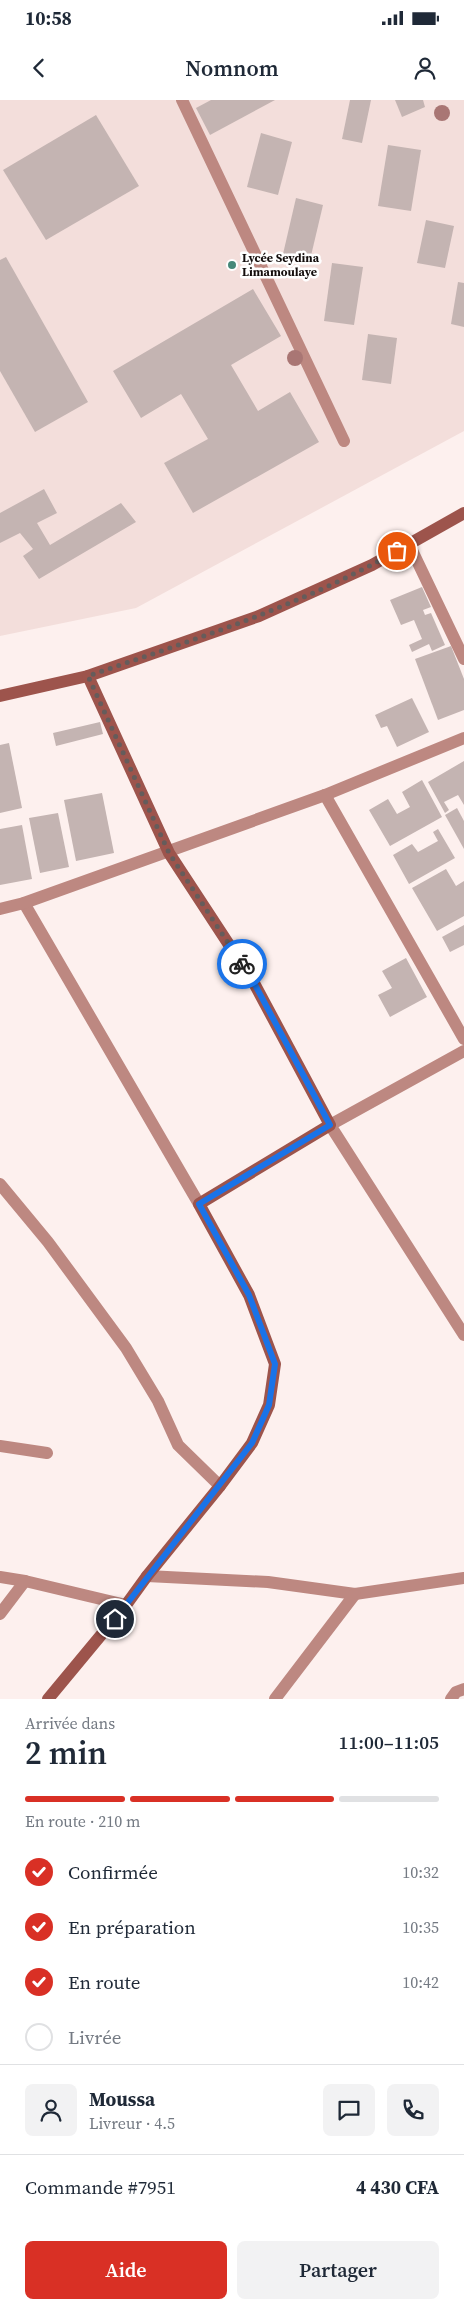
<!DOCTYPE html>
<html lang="fr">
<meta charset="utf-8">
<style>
:root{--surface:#fff;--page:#f2f2f3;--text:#1f2937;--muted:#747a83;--line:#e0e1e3;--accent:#d93025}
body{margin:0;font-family:"Source Serif 4",serif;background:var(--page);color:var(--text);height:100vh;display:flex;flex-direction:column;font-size:19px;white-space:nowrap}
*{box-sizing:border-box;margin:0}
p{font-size:16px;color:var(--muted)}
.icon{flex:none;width:28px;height:28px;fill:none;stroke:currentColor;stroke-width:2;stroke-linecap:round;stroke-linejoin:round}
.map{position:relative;height:1599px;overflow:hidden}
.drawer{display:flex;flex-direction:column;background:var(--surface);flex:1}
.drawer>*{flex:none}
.pin{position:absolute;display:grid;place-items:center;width:42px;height:42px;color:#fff;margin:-21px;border:2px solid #fff;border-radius:50%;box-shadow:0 1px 5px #0007}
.courier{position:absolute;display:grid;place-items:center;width:50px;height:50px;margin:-25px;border:4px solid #1a73e8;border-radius:50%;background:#fff;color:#222;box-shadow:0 1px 6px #0007}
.summary em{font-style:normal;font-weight:600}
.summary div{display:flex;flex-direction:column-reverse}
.summary{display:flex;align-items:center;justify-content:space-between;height:85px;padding:0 25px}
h1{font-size:32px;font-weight:600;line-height:38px}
.bar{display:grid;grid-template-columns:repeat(4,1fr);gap:8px 5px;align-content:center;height:60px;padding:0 25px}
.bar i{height:6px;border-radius:4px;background:var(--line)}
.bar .active{background:var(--accent)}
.bar p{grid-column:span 4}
.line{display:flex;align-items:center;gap:12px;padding:0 25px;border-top:1px solid var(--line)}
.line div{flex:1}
.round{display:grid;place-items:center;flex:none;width:52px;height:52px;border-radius:8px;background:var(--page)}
ol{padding:0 25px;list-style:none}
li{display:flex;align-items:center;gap:15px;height:55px}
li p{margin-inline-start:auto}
li .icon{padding:5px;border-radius:50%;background:var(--accent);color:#fff;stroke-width:4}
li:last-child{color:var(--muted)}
li i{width:28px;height:28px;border:2px solid var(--line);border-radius:50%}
.action{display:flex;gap:10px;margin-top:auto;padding:10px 25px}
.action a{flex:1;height:58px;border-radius:8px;background:var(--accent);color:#fff;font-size:20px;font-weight:600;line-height:58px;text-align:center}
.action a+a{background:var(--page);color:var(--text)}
.status{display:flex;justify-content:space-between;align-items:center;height:35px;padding:0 25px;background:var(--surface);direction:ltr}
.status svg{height:14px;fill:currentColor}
header{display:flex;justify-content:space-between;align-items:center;height:65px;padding:0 25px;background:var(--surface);font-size:22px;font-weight:600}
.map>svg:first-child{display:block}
.built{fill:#f3dedb}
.building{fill:#c4b4b2}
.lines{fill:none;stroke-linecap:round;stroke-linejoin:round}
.lane{stroke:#bd8881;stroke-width:12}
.street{stroke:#bd8881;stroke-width:12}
.secondary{stroke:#9d544c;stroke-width:12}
.tree{fill:#a97674}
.done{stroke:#655c5b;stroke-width:5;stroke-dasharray:0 9}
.route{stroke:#1a73e8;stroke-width:6}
.poi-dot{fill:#468879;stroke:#fff;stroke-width:2}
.labels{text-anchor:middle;stroke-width:5;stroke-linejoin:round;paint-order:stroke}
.poi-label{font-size:12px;font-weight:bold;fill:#130d0c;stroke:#fff;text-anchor:start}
</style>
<div class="status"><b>10:58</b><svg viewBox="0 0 49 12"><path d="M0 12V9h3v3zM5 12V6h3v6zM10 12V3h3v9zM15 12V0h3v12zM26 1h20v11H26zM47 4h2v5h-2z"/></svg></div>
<header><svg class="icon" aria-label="back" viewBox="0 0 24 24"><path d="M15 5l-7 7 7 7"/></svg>Nomnom<svg class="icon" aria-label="person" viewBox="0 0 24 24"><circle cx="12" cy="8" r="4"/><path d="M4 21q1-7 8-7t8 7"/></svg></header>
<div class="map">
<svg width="464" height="1599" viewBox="0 0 464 1599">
<rect width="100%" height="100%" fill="#fdf0ee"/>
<polygon class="built" points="0,0 464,0 464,331 136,508 0,536"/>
<g class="building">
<polygon points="211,0 275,0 210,35 196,8"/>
<polygon points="350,0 371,0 362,43 342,39"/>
<polygon points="395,0 423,0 425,7 402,17"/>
<polygon points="96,15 139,86 46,140 3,70"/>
<polygon points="261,33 292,42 278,95 247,87"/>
<polygon points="388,45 421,50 411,111 378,106"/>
<polygon points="296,98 323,105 310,160 283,154"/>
<polygon points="426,120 454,126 445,168 417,163"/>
<polygon points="6,157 88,302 35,332 0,271 0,160"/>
<polygon points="332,163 363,167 354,225 324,221"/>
<polygon points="458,182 464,183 464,227 451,224"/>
<polygon points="253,189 281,236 231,265 258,311 290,292 319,342 193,413 164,363 208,339 181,294 141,318 113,271"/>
<polygon points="368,234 397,238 391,284 362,280"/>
<polygon points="44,389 57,413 37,423 50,445 121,403 136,422 39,479 23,456 33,449 20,433 0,443 0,413"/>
<polygon points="422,487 431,507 423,510 425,515 431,513 445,545 432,551 429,544 412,552 409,545 422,539 414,520 401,525 390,500"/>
<polygon points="451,546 464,579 464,610 438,620 415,559"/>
<polygon points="412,598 429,632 397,647 387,626 381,628 375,615"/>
<polygon points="100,622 103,634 56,646 53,633"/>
<polygon points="9,643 22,708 0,713 0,645"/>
<polygon points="464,661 464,705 458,695 444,702 449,710 445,713 428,682"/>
<polygon points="422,680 442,717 390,746 369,710 388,699 397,714 410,707 402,692"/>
<polygon points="102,693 114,753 76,761 64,700"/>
<polygon points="457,708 464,721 464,749 445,715"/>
<polygon points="58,713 69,767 40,773 29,718"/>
<polygon points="22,725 32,779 0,785 0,729"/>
<polygon points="438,729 455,758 409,784 393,755 412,744 418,752 438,741 433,732"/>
<polygon points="446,769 456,786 464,781 464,816 437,831 412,788"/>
<polygon points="464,825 464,845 450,852 442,837"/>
<polygon points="406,858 427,897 390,917 378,895 392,888 382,871"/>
</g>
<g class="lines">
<polyline class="lane" points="182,0 344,341"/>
<g class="street">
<polyline points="409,444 464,559"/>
<polyline points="325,695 464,939"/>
<polyline points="24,803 199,1104"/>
<polyline points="0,809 24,803 325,695 464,638"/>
<polyline points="464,951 330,1025 464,1235"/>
<polyline points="0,1084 48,1142 126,1248 158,1301 178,1345 220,1386"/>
<polyline points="0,1346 47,1353"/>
<polyline points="147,1476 268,1482 355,1494 464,1478"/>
<polyline points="0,1477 25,1481 126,1505"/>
<polyline points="0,1514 25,1481"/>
<polyline points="275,1599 355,1494"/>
<polyline points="451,1599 456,1592 464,1589"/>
</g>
<g class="secondary">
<polyline points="0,596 88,576 259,516 372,465 464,413"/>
<polyline points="48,1599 126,1505 147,1476 220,1386 252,1343 269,1305 275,1264 249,1195 199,1104 330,1025 254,883 169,753 88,576"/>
</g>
</g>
<g class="tree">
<circle cx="442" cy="13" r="8"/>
<circle cx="295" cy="258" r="8"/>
</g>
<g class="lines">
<path class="done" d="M 242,864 L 169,753 L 88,576 C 193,540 300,506 397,451"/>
<polyline class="route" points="115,1519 252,1343 269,1305 275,1264 249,1195 199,1104 330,1025 254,883 242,864"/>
</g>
<circle class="poi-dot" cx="232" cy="165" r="5"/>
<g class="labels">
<g class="poi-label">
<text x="242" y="162">Lycée Seydina<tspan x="242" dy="14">Limamoulaye</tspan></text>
</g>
</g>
</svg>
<div class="pin" style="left:397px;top:451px;background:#ea580c"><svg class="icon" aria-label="bag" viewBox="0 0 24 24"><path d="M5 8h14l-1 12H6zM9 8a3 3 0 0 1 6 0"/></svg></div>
<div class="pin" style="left:115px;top:1519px;background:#1f2937"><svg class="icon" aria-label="home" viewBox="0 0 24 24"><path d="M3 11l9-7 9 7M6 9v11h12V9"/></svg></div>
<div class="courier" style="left:242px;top:864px"><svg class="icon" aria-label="bike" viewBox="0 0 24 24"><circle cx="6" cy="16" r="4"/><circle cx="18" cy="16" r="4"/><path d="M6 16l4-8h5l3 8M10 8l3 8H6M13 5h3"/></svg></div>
</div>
<section class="drawer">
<div class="summary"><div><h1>2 min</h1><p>Arrivée dans</p></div><em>11:00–11:05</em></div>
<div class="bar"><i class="active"></i><i class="active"></i><i class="active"></i><i></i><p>En route · 210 m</p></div>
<ol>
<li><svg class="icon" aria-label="check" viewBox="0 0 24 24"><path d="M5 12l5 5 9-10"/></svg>Confirmée<p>10:32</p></li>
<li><svg class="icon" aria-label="check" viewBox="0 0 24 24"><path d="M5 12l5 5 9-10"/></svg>En préparation<p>10:35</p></li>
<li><svg class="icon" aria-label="check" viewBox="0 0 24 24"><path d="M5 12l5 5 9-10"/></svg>En route<p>10:42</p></li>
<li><i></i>Livrée</li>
</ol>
<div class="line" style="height:90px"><a class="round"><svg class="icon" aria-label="person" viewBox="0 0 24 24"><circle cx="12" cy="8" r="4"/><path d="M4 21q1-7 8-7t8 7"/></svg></a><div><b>Moussa</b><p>Livreur · 4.5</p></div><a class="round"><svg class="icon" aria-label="chat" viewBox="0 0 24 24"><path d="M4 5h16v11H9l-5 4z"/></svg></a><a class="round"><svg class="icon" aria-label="phone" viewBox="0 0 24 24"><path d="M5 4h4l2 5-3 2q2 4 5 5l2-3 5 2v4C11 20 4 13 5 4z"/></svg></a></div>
<div class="line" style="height:65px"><div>Commande #7951</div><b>4 430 CFA</b></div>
<div class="action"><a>Aide</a><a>Partager</a></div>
</section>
